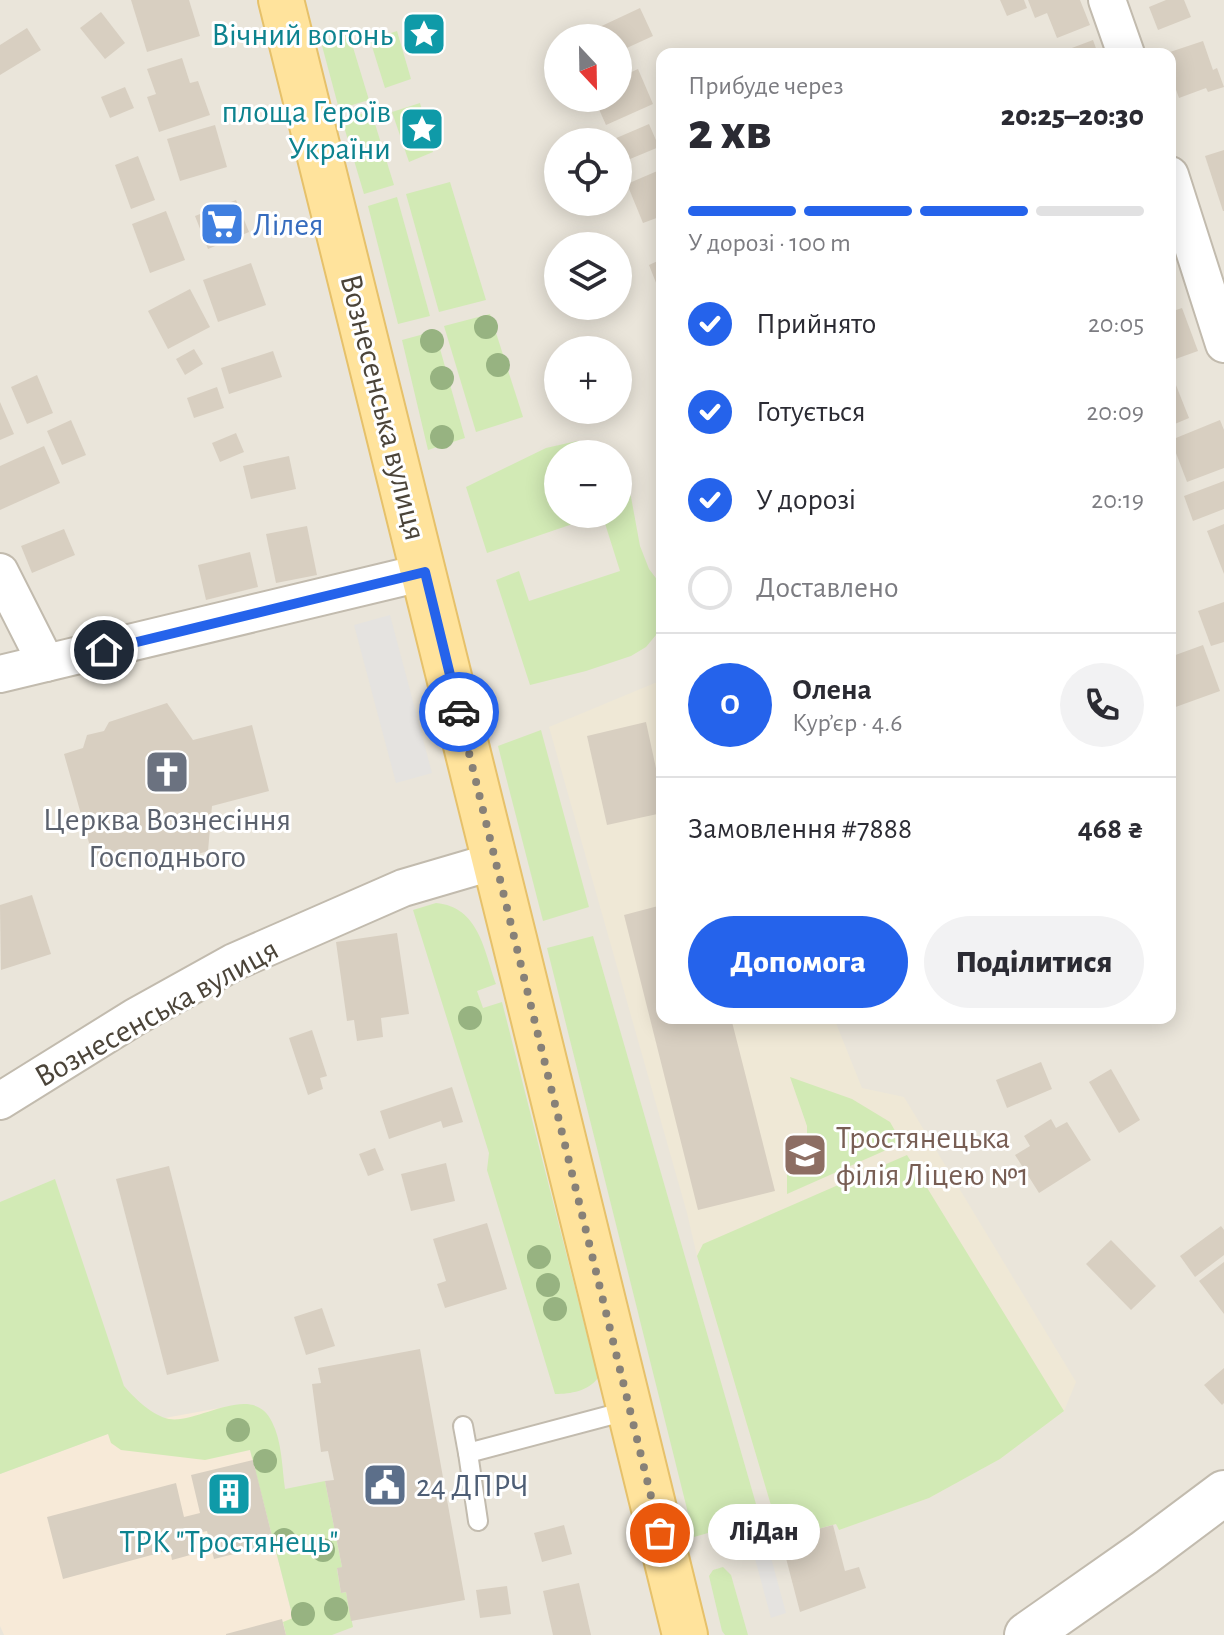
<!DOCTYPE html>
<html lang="uk">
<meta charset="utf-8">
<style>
:root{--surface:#fff;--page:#f2f2f3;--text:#2b2b33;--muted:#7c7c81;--line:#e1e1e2;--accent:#2563eb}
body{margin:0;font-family:"Alegreya Sans",sans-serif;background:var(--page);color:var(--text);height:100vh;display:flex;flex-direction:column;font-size:30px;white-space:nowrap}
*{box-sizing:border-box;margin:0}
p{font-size:26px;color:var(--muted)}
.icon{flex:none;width:44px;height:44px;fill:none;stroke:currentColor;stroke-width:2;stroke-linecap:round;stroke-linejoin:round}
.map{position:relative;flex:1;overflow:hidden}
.side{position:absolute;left:656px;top:48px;width:520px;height:976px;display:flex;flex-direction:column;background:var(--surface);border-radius:16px;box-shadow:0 4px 20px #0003}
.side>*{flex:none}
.needle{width:52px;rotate:158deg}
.controls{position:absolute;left:544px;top:24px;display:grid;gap:16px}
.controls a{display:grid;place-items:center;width:88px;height:88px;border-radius:50%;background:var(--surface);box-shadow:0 4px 20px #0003;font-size:40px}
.pin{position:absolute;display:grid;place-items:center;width:68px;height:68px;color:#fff;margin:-34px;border:4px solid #fff;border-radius:50%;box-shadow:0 2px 8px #0007}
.courier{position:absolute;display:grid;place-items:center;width:80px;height:80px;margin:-40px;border:6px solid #2563eb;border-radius:50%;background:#fff;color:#222;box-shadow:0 2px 10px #0007}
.bubble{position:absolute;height:56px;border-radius:28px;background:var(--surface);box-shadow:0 4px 20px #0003;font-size:26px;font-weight:800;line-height:56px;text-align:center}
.overview em{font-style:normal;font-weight:800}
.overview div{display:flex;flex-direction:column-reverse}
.overview{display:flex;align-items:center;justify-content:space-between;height:136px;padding:0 32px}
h1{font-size:52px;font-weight:800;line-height:60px}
.bar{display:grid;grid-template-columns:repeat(4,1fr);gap:12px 8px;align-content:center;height:96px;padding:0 32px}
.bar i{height:10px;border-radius:6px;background:var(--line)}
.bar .current{background:var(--accent)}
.bar p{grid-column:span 4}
.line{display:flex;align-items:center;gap:20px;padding:0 32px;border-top:2px solid var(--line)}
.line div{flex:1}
.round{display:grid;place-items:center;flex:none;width:84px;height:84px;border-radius:42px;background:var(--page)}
ol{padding:0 32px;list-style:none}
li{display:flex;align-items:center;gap:24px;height:88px}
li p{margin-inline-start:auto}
li .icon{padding:8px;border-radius:50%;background:var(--accent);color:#fff;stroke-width:4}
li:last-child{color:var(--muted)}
li i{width:44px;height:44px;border:4px solid var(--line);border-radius:50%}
.button{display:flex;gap:16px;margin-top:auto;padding:16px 32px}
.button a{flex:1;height:92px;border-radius:48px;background:var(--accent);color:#fff;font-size:32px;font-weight:800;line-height:92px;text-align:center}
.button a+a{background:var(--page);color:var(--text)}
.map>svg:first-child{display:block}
.residential{fill:#eae5da;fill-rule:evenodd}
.commercial{fill:#f7ead8}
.education{fill:#efe8d6}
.green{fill:#d2eab5}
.parking{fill:#e5e3e0}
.building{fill:#d8cfc1}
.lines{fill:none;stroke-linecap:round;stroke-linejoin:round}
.service-casing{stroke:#c2bbae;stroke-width:22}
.minor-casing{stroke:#c2bbae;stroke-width:40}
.tertiary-casing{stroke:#c2bbae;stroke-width:48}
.primary-casing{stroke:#e6c16a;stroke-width:48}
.service{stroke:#fff;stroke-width:18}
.minor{stroke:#fff;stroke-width:36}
.tertiary{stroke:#fff;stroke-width:44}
.primary{stroke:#ffe39c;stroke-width:44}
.tree{fill:#97b381}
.done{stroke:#878178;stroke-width:8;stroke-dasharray:0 14.4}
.route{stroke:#2563eb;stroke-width:10}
.labels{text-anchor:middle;stroke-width:6;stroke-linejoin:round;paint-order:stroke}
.culture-label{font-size:32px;fill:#0d838f;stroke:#fff;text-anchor:end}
.shop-label{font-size:32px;fill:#366cbe;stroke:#fff;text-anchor:start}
.street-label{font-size:32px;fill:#4b4439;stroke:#fff}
.worship-label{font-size:32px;fill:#5b616d;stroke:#fff}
.education-label{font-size:32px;fill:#785e54;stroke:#fff;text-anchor:start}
.service-label{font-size:32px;fill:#4e5e75;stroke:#fff;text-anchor:start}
</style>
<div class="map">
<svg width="1224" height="1635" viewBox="0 0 1224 1635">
<rect width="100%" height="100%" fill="#f6f3ec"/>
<path class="residential" d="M 0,0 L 1224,0 L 1224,1635 L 0,1635 ZM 558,38 L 618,38 L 618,98 L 558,98 ZM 662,54 L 1170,54 L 1170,1018 L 662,1018 ZM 558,142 L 618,142 L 618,202 L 558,202 ZM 558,246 L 618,246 L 618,306 L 558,306 ZM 558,350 L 618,350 L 618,410 L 558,410 ZM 558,454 L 618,454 L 618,514 L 558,514 Z"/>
<polygon class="commercial" points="236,1405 253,1460 297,1635 4,1635 0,1626 0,1474 137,1423"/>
<polygon class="education" points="662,680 662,1018 834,1018 862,1088 904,1097 1076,1382 1064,1411 1000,1459 929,1498 839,1530 836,1524 781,1539 697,1256 687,1213 549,727"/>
<g class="green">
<polygon points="397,31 411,79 385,88 370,40"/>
<polygon points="349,34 369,100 339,109 321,42"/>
<polygon points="420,103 433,152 409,162 392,112"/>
<polygon points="371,111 394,185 364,194 342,120"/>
<polygon points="450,182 486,300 439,312 406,194"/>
<polygon points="397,197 430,316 398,324 368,206"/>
<polygon points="490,314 523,417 476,432 444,326"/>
<polygon points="435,331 465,438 428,450 402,340"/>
<polygon points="577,441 610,450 613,454 558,454 558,514 602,514 487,553 466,487 546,448"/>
<polygon points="618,464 631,497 640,546 649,569 662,586 661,629 646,647 631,656 586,671 530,685 496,580 519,571 529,601 620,571 602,514 618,514"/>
<polygon points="541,730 589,907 543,921 498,746"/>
<path d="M 436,903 C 479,907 484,950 496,984 L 477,991 L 483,1008 L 502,1002 L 598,1378 C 588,1391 571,1394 555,1394 L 487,1170 L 489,1153 L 413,910 Z"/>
<polygon points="593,936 760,1518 694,1537 547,948"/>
<polygon points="790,1077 852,1099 890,1122 902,1143 787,1194 787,1152 807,1143 807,1126"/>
<polygon points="907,1155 1064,1411 1000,1459 929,1498 839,1530 836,1524 781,1539 697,1256 703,1244"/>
<path d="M 55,1179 L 124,1386 C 134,1398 153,1416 169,1419 C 199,1424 253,1381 272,1422 C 282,1441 282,1468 285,1489 L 325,1481 L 342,1567 L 337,1569 L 341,1593 L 346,1592 L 353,1627 L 332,1635 L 286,1635 L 283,1622 L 293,1618 L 250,1450 L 205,1460 L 121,1450 L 111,1443 L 108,1434 L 0,1474 L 0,1202 Z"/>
<polygon points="723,1567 731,1575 748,1635 725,1635 722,1631 709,1576 713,1570"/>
</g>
<g class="parking">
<polygon points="390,615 432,773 396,783 354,625"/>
<polygon points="766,1539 786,1613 771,1618 751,1544"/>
</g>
<g class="building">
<polygon points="131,0 189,0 200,36 147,52"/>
<polygon points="1000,0 1024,0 1027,8 1007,16"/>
<polygon points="1028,0 1080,0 1090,25 1057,38 1047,13 1035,18"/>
<polygon points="1166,0 1184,0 1191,17 1158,30 1149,7"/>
<polygon points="640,8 653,36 618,52 618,38 576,38"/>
<polygon points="101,12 125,43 105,59 80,28"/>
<polygon points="27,28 41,50 0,75 0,45"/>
<polygon points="1093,40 1098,54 1056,54"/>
<polygon points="1203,41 1213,70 1217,68 1224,87 1208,92 1206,88 1179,98 1170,73 1170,52"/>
<polygon points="182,58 190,83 198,81 210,115 159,132 147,97 156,94 147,69"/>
<polygon points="638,69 653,104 606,125 594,98 618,98 618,78"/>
<polygon points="125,87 134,108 110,118 101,97"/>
<polygon points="649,124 659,147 618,164 618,142 607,142"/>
<polygon points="215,125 227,167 180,181 167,139"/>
<polygon points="1224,150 1224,211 1223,211 1205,156"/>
<polygon points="138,156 155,200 131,209 115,165"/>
<polygon points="662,169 662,216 643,223 627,184"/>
<polygon points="236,200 249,232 208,249 195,216"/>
<polygon points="166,211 185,260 150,273 132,224"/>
<polygon points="1170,228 1181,257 1170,261"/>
<polygon points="662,259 662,298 649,265"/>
<polygon points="251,263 266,305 218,322 203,280"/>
<polygon points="190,289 210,327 168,349 148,311"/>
<polygon points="1182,308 1198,351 1170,361 1170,312"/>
<polygon points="194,349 203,364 185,375 176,359"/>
<polygon points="273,351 282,377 229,394 221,368"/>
<polygon points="1170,370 1189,418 1170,426"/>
<polygon points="37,375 53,413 27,424 11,387"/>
<polygon points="217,387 224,408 194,418 187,398"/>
<polygon points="0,402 14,434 0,440"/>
<polygon points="71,420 86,455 62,465 47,431"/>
<polygon points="1220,420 1224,430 1224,468 1187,482 1171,440"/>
<polygon points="236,433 244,452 220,462 212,443"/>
<polygon points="44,446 60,483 0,510 0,466"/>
<polygon points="289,456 296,489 251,499 243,466"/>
<polygon points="1224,481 1224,509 1193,521 1184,496"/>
<polygon points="1224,524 1224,574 1207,531"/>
<polygon points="307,526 317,575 276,583 266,534"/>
<polygon points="64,529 75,555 32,573 21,546"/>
<polygon points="250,552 258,587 206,600 198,565"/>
<polygon points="1224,602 1224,642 1211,646 1198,611"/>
<polygon points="1203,645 1220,691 1170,709 1170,657"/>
<polygon points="167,703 193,740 252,725 269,791 212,806 208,851 147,869 143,864 125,869 112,860 95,864 64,754 83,748 87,735 104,731 109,722"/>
<polygon points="646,722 662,796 662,813 607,825 587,736"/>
<polygon points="32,895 51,954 1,970 0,905"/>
<polygon points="662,905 662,1018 731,1018 775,1191 698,1210 624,915"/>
<polygon points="397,933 409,1014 381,1018 383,1037 357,1041 354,1020 347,1021 336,942"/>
<polygon points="312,1030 327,1076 320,1078 323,1089 308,1095 289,1038"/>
<polygon points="1041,1062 1052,1089 1007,1108 996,1080"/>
<polygon points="1111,1069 1140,1120 1119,1133 1089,1082"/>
<polygon points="452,1087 463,1122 443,1128 441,1121 389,1139 380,1111"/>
<polygon points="1051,1119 1056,1128 1067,1122 1091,1160 1039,1193 1015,1155 1030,1146 1024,1136"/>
<polygon points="375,1148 384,1170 368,1176 359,1154"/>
<polygon points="446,1163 455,1201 411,1211 401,1174"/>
<polygon points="169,1166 219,1361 167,1375 116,1179"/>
<polygon points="487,1223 507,1289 445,1308 437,1284 446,1281 433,1239"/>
<polygon points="1221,1226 1224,1230 1224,1255 1195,1277 1180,1256"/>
<polygon points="1111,1240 1156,1286 1131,1310 1086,1264"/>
<polygon points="1224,1262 1224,1314 1199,1281"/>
<polygon points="322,1308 335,1346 306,1355 294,1317"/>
<polygon points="420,1349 465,1600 351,1621 346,1592 341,1593 337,1568 342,1567 325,1481 334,1480 328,1451 321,1452 312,1384 321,1383 318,1368"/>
<polygon points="1224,1368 1224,1403 1222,1405 1204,1385"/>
<polygon points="253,1460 274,1544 214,1559 207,1531 189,1535 194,1554 172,1560 170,1550 63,1579 47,1517 176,1483 184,1517 200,1513 191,1475"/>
<polygon points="564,1525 572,1554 542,1562 534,1533"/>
<polygon points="833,1525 845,1571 859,1567 866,1588 800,1612 781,1539"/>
<polygon points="579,1583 591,1635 553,1635 543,1591"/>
<polygon points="507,1586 511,1614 480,1618 476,1590"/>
<polygon points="282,1619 286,1635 226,1635 226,1634"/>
</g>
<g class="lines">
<g class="service-casing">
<g id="service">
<polyline points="463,1426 468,1453"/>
<polyline points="478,1521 468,1453 630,1410"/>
</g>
</g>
<g class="minor-casing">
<g id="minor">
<polyline points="1107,0 1126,54"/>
<polyline points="1170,175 1224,344"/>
<polyline points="0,572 46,663"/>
<polyline points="0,674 425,572"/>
<polyline points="0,1101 135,1017 234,962 403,888 495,861"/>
</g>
</g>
<g class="tertiary-casing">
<polyline id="tertiary" points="1027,1635 1144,1553 1224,1493"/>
</g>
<g class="primary-casing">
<path id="primary" d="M 281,0 C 418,544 551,1090 685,1635"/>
</g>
<use href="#service" class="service"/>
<use href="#minor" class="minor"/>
<use href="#tertiary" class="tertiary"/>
<use href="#primary" class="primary"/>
</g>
<g class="tree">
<circle cx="486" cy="327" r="12"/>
<circle cx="432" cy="341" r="12"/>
<circle cx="498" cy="365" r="12"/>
<circle cx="442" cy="378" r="12"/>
<circle cx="442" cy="437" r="12"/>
<circle cx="470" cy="1018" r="12"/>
<circle cx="539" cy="1257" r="12"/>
<circle cx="548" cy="1285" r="12"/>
<circle cx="555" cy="1309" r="12"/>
<circle cx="238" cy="1430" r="12"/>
<circle cx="265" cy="1461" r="12"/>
<circle cx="284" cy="1540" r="12"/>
<circle cx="323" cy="1550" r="12"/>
<circle cx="336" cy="1609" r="12"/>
<circle cx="303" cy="1614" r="12"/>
</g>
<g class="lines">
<polyline class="done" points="459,712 660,1533"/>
<polyline class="route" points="104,650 425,572 459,712"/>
</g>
<defs>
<g id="sight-square" transform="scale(2.3)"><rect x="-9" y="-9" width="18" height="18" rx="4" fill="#0f9aa8" stroke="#fff"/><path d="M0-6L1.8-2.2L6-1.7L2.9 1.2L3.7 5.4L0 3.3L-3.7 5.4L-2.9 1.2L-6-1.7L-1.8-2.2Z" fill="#fff"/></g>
<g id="supermarket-square" transform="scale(2.3)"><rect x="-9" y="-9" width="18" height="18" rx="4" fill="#3f7fe0" stroke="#fff"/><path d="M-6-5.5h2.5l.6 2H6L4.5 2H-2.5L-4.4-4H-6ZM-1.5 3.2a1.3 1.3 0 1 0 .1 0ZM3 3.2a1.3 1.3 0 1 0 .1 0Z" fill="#fff"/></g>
<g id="church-square" transform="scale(2.3)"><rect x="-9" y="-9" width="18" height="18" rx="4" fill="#6b7280" stroke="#fff"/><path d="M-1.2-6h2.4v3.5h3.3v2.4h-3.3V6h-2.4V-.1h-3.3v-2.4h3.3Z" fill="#fff"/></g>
<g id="school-square" transform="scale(2.3)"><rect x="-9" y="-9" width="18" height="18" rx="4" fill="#8d6e63" stroke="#fff"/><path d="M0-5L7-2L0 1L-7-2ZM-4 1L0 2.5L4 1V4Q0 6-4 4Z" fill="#fff"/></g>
<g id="civic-square" transform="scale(2.3)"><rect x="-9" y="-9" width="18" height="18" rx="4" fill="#5c6f8a" stroke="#fff"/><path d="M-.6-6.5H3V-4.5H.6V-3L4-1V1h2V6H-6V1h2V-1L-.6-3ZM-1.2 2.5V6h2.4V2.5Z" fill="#fff"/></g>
<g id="building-square" transform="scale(2.3)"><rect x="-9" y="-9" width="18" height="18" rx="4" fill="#0f9aa8" stroke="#fff"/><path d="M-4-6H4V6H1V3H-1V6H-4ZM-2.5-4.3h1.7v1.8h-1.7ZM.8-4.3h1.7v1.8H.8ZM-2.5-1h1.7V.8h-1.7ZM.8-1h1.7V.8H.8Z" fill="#fff"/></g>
</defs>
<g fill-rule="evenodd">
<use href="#sight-square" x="424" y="34"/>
<use href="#sight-square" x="422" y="129"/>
<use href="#supermarket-square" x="222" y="224"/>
<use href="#church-square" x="167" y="772"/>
<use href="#school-square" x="805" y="1155"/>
<use href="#civic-square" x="385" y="1485"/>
<use href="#building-square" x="229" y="1494"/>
</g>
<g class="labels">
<g class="culture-label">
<text x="393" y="45">Вічний вогонь</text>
<text x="391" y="122">площа Героїв<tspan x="391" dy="37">України</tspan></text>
<text x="229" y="1552" text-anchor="middle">ТРК "Тростянець"</text>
</g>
<g class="shop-label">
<text x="253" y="235">Лілея</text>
</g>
<g class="street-label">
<text transform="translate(384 407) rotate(76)" y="11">Вознесенська вулиця</text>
<text transform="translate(156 1012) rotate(-29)" y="11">Вознесенська вулиця</text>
</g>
<g class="worship-label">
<text x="167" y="830">Церква Вознесіння<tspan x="167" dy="37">Господнього</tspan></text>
</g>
<g class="education-label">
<text x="836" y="1148">Тростянецька<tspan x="836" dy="37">філія Ліцею №1</tspan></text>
</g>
<g class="service-label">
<text x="416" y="1496">24 ДПРЧ</text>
</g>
</g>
</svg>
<div class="controls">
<a><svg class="needle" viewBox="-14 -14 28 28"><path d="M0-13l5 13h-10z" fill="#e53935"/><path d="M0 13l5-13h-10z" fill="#7c7c81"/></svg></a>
<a><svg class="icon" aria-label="locate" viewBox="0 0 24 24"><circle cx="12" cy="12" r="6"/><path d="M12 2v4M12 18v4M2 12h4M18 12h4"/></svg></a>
<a><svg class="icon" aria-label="layers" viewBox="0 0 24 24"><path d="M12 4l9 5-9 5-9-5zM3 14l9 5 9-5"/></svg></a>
<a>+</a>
<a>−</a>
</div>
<div class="pin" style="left:660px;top:1533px;background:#ea580c"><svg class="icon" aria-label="bag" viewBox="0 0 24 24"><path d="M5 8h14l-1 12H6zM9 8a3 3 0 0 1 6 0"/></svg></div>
<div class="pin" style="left:104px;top:650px;background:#1f2937"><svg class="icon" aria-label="home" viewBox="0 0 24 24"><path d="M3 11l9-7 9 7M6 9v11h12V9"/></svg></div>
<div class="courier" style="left:459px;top:712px"><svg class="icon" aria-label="car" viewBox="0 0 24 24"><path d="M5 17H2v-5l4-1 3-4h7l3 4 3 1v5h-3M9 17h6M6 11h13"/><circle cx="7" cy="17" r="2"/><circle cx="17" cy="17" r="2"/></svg></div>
<div class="bubble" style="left:708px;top:1504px;width:112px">ЛіДан</div>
<section class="side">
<div class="overview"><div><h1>2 хв</h1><p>Прибуде через</p></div><em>20:25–20:30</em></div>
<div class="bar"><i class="current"></i><i class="current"></i><i class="current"></i><i></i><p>У дорозі · 100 m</p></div>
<ol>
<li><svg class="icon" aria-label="check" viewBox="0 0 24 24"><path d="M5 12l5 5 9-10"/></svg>Прийнято<p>20:05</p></li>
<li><svg class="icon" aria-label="check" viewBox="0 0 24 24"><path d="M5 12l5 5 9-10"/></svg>Готується<p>20:09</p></li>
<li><svg class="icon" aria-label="check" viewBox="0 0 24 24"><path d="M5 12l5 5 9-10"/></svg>У дорозі<p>20:19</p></li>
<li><i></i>Доставлено</li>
</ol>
<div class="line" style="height:144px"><b class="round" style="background:var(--accent);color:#fff">О</b><div><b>Олена</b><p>Кур’єр · 4.6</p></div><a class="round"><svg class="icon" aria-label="phone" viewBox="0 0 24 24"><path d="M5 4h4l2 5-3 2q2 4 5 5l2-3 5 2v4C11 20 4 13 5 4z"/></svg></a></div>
<div class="line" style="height:104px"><div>Замовлення #7888</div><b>468 ₴</b></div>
<div class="button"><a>Допомога</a><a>Поділитися</a></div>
</section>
</div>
